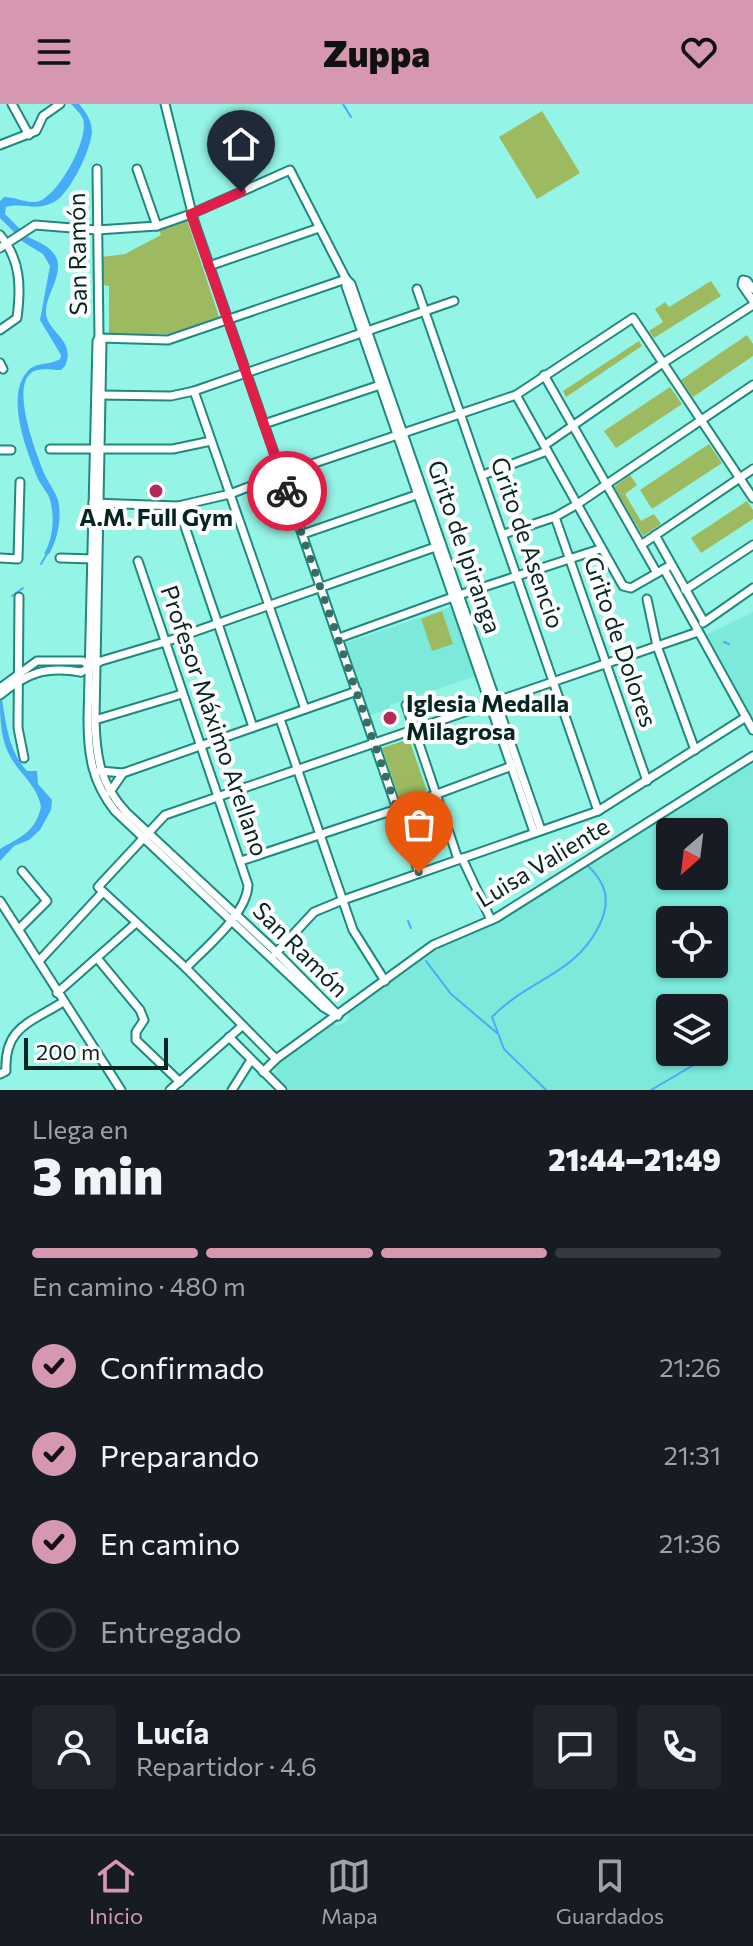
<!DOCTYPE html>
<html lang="es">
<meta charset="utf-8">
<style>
:root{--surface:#171b24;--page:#20242c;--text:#f1f3f6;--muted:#9ea1a6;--line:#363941;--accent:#d698b1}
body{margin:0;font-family:Commissioner,sans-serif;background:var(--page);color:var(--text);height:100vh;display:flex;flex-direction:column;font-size:30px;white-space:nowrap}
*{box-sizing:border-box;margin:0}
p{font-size:26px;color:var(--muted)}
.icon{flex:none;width:44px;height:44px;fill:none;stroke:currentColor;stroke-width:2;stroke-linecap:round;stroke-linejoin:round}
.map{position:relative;height:986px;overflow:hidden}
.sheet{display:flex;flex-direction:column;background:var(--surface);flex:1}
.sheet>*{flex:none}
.needle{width:52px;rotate:208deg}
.buttons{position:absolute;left:656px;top:714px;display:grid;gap:16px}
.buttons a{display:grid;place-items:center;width:72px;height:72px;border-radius:8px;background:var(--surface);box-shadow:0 2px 6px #0004;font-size:40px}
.scale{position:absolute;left:24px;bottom:20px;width:144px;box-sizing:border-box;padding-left:8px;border:4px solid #052521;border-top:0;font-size:22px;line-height:28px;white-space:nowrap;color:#052521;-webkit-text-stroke:6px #fff;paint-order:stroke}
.pin{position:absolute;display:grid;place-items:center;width:68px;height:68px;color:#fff;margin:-82px -34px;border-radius:50% 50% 50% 0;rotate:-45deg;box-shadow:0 0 8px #0007}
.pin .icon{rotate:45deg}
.courier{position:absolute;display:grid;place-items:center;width:80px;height:80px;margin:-40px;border:6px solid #e11d48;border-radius:50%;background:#fff;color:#222;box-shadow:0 2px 10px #0007}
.headline em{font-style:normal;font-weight:800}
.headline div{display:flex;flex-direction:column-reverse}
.headline{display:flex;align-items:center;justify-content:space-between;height:136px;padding:0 32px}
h1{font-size:52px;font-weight:800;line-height:60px}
.bar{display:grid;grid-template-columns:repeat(4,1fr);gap:12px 8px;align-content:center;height:96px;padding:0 32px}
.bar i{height:10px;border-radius:6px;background:var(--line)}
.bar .on{background:var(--accent)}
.bar p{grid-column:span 4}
.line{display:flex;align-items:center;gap:20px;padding:0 32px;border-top:2px solid var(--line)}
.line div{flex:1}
.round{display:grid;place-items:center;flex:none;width:84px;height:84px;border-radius:8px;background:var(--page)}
ol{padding:0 32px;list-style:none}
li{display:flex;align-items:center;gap:24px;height:88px}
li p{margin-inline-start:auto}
li .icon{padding:8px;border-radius:50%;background:var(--accent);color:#111;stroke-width:4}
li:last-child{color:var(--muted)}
li i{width:44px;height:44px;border:4px solid var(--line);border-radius:50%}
header{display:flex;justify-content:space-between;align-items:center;height:104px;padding:0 32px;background:var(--accent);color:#111;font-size:36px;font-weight:800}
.tabs{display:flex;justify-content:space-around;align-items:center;height:112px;border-top:2px solid var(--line);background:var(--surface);font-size:22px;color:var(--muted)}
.tabs a{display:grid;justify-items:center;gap:4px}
.tabs .on{color:var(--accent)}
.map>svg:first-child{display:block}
.built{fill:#7ce9da;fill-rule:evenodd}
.green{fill:#9eba61}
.water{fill:#47acf7}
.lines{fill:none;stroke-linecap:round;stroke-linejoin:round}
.stream{stroke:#47acf7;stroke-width:2}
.minor-casing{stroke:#1f897e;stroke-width:11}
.minor{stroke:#fff;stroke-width:7}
.done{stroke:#376d66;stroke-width:8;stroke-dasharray:0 14.4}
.route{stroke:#e11d48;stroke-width:10}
.poi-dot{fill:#b6295d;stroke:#fff;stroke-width:3}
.labels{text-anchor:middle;stroke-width:8;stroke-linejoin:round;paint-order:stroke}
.street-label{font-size:24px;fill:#052521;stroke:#fff}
.poi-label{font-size:24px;font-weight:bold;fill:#052521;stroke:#fff}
</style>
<header><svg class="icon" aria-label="menu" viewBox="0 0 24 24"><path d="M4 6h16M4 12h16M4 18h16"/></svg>Zuppa<svg class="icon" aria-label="heart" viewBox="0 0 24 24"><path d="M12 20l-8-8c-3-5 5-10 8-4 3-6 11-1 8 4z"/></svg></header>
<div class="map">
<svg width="753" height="986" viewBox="0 0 753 986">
<rect width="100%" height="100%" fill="#94f4e6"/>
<g class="built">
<polygon points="451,503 476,572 390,601 390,605 370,611 346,539"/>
<polygon points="753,508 753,628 700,534"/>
<path d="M 753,655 L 753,986 L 289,986 L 272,970 L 277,966 L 273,962 L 332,919 L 339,922 L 349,915 L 348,909 L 449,837 L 498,815 ZM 670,728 L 714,728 L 714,772 L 670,772 ZM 670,816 L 714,816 L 714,860 L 670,860 ZM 670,904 L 714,904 L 714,948 L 670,948 Z"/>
</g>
<g class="green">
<polygon points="542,7 580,69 537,95 499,33"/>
<polygon points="187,116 219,213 170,230 109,230 109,182 102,181 102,153 125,150 161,131 158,124"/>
<polygon points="711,177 721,192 654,234 649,227 663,218 655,205 665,198 669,203"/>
<polygon points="747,231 753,240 753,252 693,293 681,276"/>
<polygon points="639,237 642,242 566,293 563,287"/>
<polygon points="670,283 682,300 616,344 604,327"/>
<polygon points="709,340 722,359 652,405 640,386"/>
<polygon points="630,371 637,381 625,390 641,417 654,410 661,420 643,432 614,383"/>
<polygon points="747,397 753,406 753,415 701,449 691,434"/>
<polygon points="442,507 453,540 432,547 421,515"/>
<polygon points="409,635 427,687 400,696 382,644"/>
</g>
<g class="water">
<path d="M 71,0 L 79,0 C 86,8 92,17 92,28 C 91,45 70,90 54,98 C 35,108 24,98 6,103 L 5,110 L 21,126 L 16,130 L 0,114 L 0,97 L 4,93 C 14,93 26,99 36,98 C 56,96 90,35 83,15 C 81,10 75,4 71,0 Z"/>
<path d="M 26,132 C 36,137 51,142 56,153 C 64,170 46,190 46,207 C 45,228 77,235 65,262 L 61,266 C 52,266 38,263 31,269 C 11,285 36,348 44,369 C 48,378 55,387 58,396 C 62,413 58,435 49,450 L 44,450 C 53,435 55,413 50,396 C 48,388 41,382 38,375 C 27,348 5,293 27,268 C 36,257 49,262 60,255 L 61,251 L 40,216 L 50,162 L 43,150 L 20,136 Z"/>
<path d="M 2,596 C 6,620 9,648 27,667 L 37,667 L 38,680 L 52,696 L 51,706 L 40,726 L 29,736 L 14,742 L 0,757 L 0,745 C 20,733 35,729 41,703 C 38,683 21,671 11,654 C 1,637 0,617 0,597 Z"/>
</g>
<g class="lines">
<g class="stream">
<polyline points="343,0 351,13"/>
<polyline points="41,460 48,448"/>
<polyline points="12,492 23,484"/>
<polyline points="724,538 729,540"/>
<polyline points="408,817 411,824"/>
<polyline points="426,857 451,890 497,929"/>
<path d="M 546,986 L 504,945 L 492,913 C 527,876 575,871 599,822 C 611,798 607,779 587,761"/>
<polyline points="651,986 709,952"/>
</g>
<g class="minor-casing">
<g id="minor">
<polyline points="12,0 29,31"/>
<polyline points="165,0 194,117 419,769"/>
<polyline points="0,41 36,27 43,12 60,0"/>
<path d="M 97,65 L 99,234 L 97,237 L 88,615 C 88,651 92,678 115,707 L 323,903 L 338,912"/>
<polyline points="137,65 157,122"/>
<path d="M 0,131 C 21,156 21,183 17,214 L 0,226"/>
<polyline points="0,144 35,121 97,126 157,122 191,110 290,66 346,175 351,180 541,726"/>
<polyline points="209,162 319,124"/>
<polyline points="346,175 346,182 534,728"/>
<polyline points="417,185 598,707"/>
<polyline points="753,185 747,177 743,176 742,181 753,197"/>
<path d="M 99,234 L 102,237 L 95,616 C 96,653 100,680 126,708 L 276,848 L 335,908"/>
<polyline points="99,234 168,236 346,175"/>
<polyline points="0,259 3,265"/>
<polyline points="544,271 657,469"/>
<polyline points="194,287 305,605"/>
<polyline points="98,291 171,292 194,287 454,197"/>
<polyline points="516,291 623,482 631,484 671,461"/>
<polyline points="264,320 383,280"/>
<polyline points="545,341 663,259 753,201"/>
<polyline points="50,345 173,345 211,337"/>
<polyline points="0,346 11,346"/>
<polyline points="483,371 547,347"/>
<polyline points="93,399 178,402 230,390 282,370 516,291 633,214 753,394"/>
<polyline points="178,402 253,623"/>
<polyline points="555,413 647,677"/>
<polyline points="303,430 422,389"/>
<polyline points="504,430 555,413 576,401 753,281"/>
<polyline points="655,431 704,518"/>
<polyline points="641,441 753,365"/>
<polyline points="0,454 18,455 20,378"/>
<polyline points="60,454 94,455"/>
<path d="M 138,457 L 248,781 C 247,810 206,843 186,864"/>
<polyline points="664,465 753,626"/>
<polyline points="685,486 753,441"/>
<polyline points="19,493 18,624 24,654"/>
<polyline points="647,495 657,542 695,646"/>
<polyline points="703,519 753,484"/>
<polyline points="339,534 453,493 600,445"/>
<polyline points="81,568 101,557 165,538 441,441"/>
<polyline points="0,584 37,557 83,557 91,563"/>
<path d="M 0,591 C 27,569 45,562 81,568"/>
<polyline points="406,601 458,755"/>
<polyline points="280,615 353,826 385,877"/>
<polyline points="95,616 182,590"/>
<polyline points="100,667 123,669 357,587"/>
<polyline points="110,688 123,669"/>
<polyline points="462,754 491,816"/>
<polyline points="241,757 397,705 512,662"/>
<polyline points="0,797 121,986"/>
<polyline points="19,825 47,797 22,767"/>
<polyline points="275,850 314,808 343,796 598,707 746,613"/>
<polyline points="97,854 140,906 144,916 136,928 136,936 180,978"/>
<polyline points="39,857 103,788"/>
<polyline points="57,889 136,819"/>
<polyline points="229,933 282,986"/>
<polyline points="276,955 186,864 98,783 165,711 698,528"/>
<polyline points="263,968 276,955 433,841 496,814 753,652"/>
<path d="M 0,970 L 6,967 C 4,923 30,919 63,898"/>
<polyline points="170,986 242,922"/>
<polyline points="232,986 251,956"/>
</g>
</g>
<use href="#minor" class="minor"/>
</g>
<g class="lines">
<polyline class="done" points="287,387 419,769"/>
<polyline class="route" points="241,88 191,110 287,387"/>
</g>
<g class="poi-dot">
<circle cx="156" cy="387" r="8"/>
<circle cx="390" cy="614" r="8"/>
</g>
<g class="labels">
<g class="street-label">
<text transform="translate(78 150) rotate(-91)" y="8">San Ramón</text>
<text transform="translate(527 439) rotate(71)" y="8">Grito de Asencio</text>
<text transform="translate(464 443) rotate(71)" y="8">Grito de Ipiranga</text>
<text transform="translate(620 538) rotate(71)" y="8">Grito de Dolores</text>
<text transform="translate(214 617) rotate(71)" y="8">Profesor Máximo Arellano</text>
<text transform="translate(543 759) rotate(-31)" y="8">Luisa Valiente</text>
<text transform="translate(300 846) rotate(45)" y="8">San Ramón</text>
</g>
<g class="poi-label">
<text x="156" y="422">A.M. Full Gym</text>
<text x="406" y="608" text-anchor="start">Iglesia Medalla<tspan x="406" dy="28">Milagrosa</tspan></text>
</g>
</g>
</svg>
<div class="buttons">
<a><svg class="needle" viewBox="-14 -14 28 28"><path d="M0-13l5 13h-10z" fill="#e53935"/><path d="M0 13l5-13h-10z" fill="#9ea1a6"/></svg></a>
<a><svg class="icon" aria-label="locate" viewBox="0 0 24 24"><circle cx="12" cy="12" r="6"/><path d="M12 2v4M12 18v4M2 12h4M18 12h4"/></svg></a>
<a><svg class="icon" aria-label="layers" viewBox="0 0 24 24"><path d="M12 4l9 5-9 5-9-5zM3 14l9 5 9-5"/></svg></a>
</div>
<div class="scale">200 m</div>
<div class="pin" style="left:419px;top:769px;background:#ea580c"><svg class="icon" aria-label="bag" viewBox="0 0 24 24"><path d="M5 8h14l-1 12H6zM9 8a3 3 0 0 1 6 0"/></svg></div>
<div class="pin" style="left:241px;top:88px;background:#1f2937"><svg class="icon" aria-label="home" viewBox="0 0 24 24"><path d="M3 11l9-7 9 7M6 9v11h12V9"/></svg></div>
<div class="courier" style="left:287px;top:387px"><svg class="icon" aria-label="bike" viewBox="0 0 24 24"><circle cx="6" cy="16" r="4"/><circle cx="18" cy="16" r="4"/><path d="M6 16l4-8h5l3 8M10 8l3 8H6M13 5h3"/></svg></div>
</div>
<section class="sheet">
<div class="headline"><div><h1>3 min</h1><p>Llega en</p></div><em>21:44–21:49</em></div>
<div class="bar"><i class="on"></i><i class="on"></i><i class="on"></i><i></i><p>En camino · 480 m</p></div>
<ol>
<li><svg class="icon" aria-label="check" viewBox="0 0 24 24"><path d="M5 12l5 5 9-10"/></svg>Confirmado<p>21:26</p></li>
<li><svg class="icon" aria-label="check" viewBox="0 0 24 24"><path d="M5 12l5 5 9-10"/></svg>Preparando<p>21:31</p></li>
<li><svg class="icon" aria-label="check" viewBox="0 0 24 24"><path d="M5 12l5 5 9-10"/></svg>En camino<p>21:36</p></li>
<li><i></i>Entregado</li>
</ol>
<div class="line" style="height:144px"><a class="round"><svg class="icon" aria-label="person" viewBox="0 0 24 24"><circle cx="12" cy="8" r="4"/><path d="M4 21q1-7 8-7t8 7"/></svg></a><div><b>Lucía</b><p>Repartidor · 4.6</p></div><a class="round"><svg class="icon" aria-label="chat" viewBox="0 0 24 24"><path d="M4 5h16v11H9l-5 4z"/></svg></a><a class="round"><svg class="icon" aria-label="phone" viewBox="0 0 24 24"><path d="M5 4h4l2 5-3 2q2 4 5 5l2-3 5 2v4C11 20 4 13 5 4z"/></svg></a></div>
</section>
<nav class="tabs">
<a class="on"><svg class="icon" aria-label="home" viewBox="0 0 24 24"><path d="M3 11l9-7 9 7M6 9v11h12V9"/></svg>Inicio</a>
<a><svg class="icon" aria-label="map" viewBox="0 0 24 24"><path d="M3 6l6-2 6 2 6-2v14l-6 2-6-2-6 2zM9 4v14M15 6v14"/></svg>Mapa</a>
<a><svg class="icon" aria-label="saved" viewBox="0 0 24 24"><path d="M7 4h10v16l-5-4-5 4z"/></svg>Guardados</a>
</nav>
